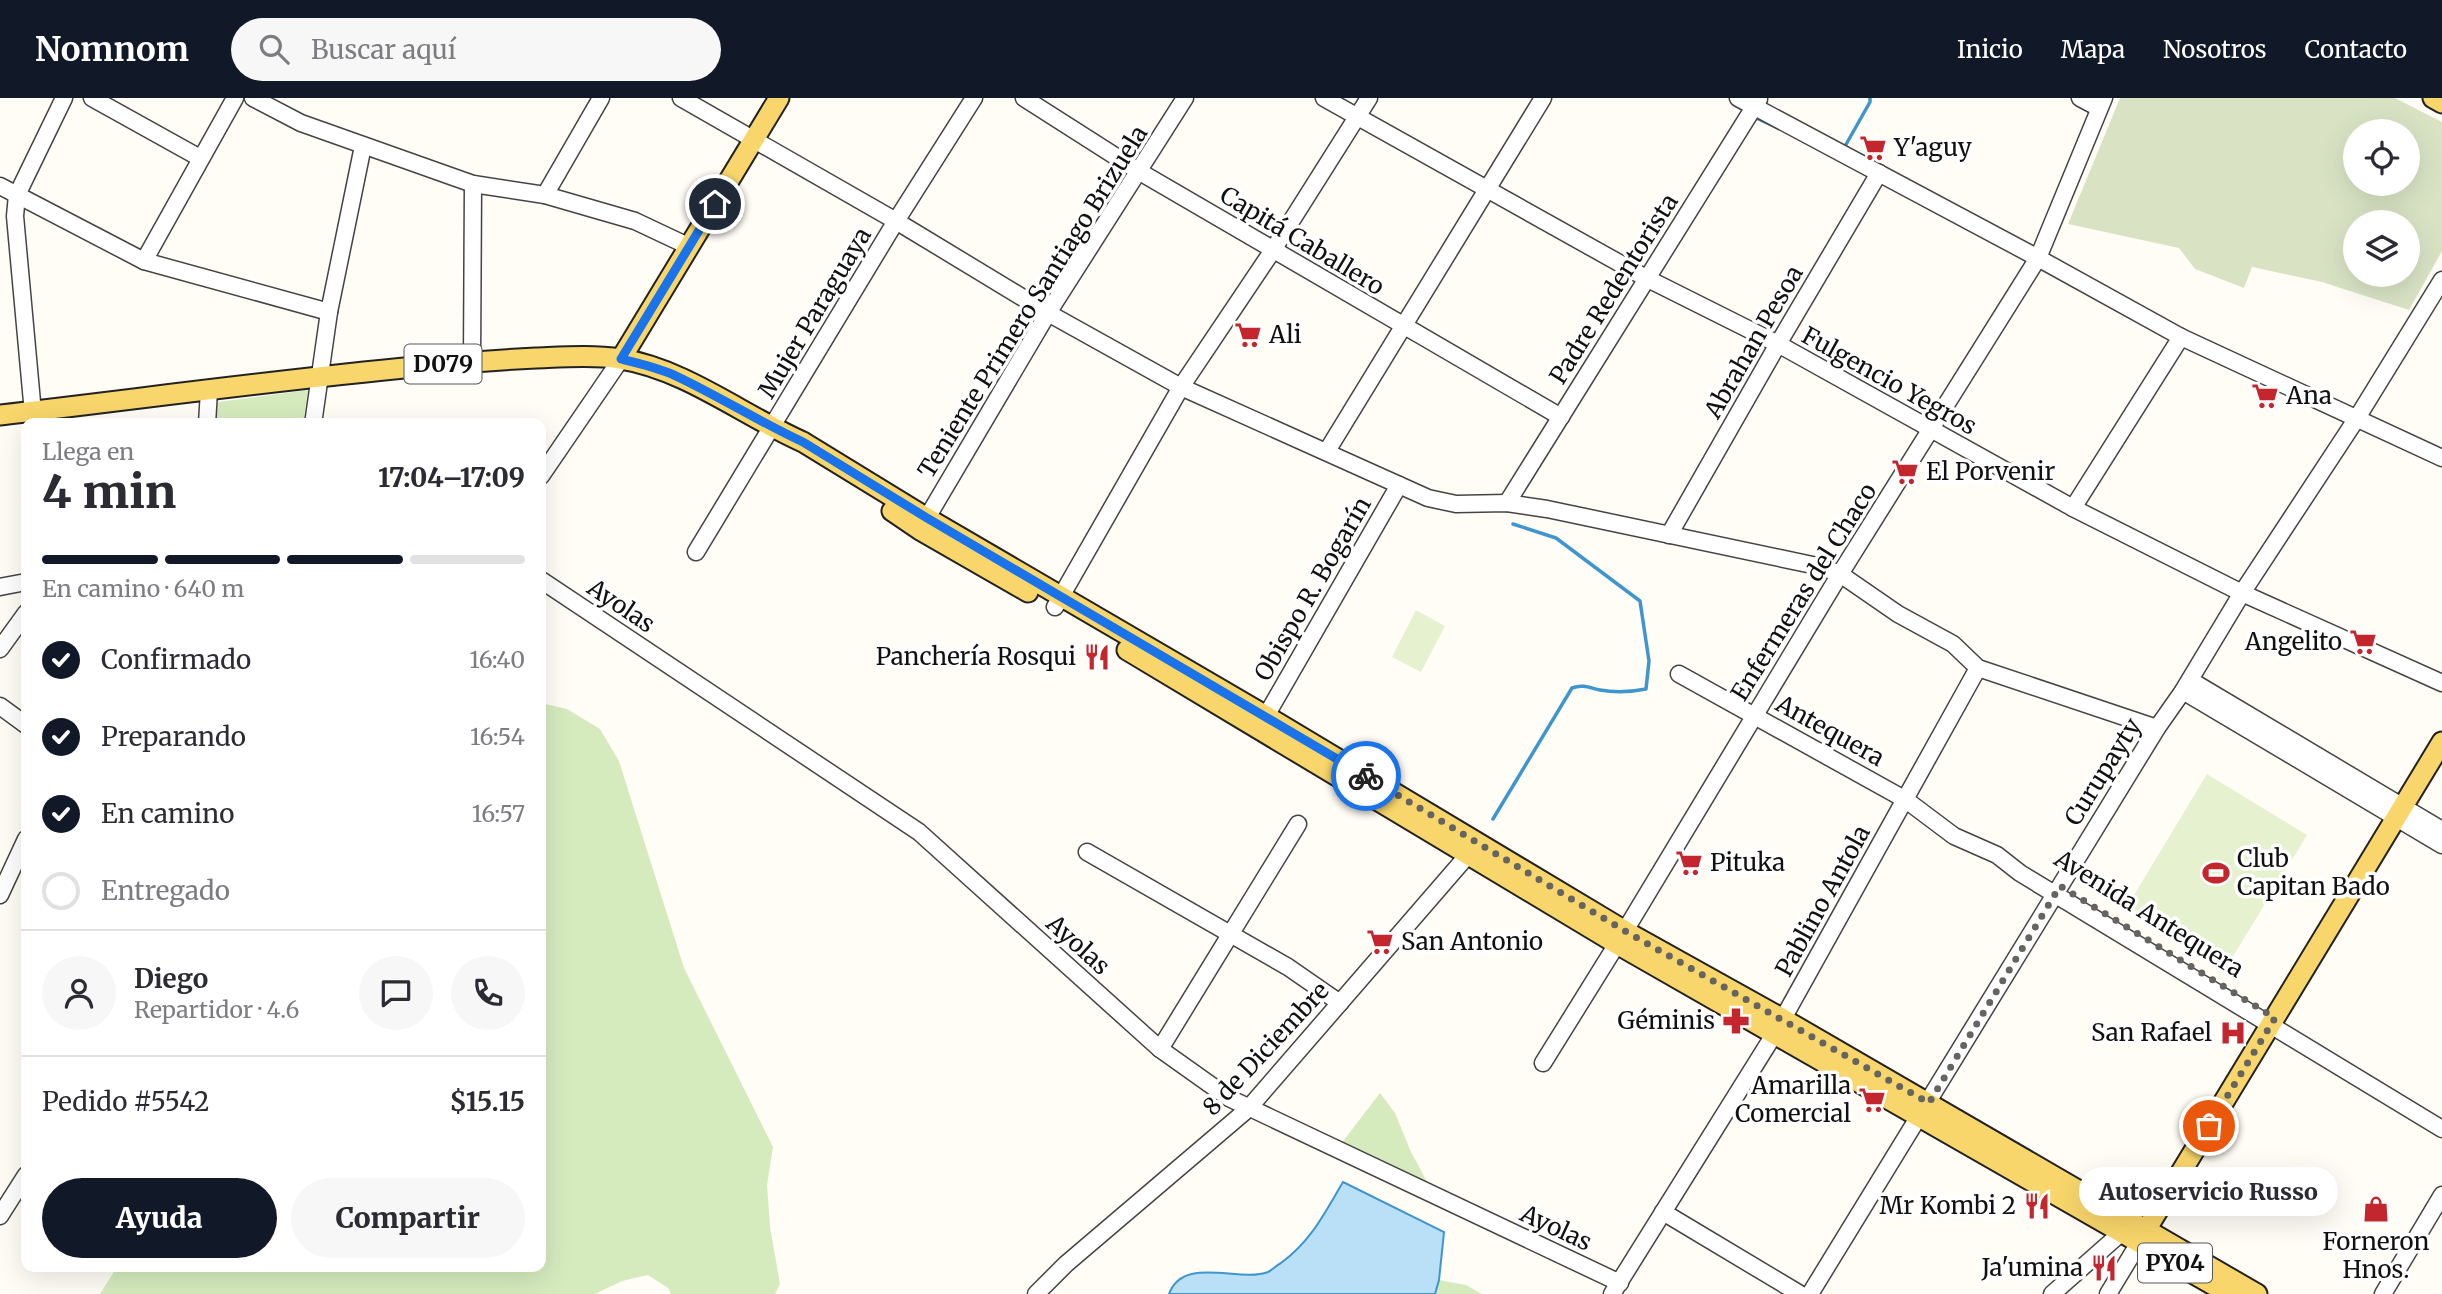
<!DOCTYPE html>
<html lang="es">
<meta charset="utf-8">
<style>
:root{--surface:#fff;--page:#f7f7f7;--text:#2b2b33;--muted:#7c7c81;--line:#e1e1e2;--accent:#111827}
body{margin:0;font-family:Merriweather,serif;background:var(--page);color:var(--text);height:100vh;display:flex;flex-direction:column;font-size:26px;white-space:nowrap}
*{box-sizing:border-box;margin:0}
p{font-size:23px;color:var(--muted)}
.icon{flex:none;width:38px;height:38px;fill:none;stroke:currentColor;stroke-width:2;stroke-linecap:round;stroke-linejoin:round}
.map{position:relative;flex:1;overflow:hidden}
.side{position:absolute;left:21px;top:320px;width:525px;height:854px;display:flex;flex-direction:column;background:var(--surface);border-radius:14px;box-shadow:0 7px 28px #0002}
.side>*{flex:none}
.buttons{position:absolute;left:2343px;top:21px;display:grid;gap:14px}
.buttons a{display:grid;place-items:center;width:77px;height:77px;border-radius:50%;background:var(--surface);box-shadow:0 7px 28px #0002;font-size:35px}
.pin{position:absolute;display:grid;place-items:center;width:60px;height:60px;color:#fff;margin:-30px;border:4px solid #fff;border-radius:50%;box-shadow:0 2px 7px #0007}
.courier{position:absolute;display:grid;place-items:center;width:70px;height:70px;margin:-35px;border:5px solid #1a73e8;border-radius:50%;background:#fff;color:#222;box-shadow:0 2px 9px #0007}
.bubble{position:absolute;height:49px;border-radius:24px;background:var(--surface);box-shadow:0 7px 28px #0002;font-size:23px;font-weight:800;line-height:49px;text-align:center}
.headline em{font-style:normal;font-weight:800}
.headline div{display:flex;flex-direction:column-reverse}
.headline{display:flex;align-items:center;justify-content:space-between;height:119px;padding:0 21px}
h1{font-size:46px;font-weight:800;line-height:52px}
.bar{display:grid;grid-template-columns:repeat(4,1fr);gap:10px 7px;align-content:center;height:84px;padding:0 21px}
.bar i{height:9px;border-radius:5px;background:var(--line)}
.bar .current{background:var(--accent)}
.bar p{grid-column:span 4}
.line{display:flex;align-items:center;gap:18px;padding:0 21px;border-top:2px solid var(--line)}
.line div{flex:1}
.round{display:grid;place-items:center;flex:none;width:74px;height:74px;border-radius:37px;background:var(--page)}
ol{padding:0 21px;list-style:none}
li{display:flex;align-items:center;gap:21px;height:77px}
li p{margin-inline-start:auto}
li .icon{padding:7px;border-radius:50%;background:var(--accent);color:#fff;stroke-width:4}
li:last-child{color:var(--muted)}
li i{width:38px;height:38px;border:4px solid var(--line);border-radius:50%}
.button{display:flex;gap:14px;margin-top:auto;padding:14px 21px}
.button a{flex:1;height:80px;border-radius:42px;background:var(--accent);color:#fff;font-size:28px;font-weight:800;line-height:80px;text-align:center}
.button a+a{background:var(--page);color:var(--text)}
header{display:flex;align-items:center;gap:42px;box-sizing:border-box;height:98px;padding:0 35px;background:var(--accent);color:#fff}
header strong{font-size:33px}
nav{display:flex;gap:38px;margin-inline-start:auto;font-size:24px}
.search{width:490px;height:63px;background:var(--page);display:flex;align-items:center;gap:18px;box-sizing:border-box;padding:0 24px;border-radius:38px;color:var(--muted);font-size:26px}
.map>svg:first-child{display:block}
.green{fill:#d5ebbd}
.cemetery{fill:#d9e3c4;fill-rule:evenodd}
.pitch{fill:#e6f2cf}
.water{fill:#b9e0f7;stroke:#3f96cf;stroke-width:2}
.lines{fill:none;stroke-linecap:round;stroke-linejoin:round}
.stream{stroke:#3f96cf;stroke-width:3.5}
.minor-casing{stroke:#444;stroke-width:19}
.major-casing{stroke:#222;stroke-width:23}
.minor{stroke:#fff;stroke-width:16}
.major{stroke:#f9d66b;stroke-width:19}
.done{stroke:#646461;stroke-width:7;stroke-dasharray:0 12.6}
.route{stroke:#1a73e8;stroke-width:9}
.labels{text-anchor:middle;stroke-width:7;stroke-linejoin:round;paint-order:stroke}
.shield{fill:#fff;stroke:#585858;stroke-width:2}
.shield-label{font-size:23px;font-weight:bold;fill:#111}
.poi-label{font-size:24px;fill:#111;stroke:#fff;text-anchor:start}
.street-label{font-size:24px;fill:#111;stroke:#fff}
</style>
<header>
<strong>Nomnom</strong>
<div class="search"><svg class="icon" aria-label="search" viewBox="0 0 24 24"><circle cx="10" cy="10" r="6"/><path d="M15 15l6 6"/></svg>Buscar aquí</div>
<nav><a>Inicio</a><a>Mapa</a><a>Nosotros</a><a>Contacto</a></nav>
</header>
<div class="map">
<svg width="2442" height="1196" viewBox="0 0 2442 1196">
<rect width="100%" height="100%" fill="#fffdf5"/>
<g class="green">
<polygon points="308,292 303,325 216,325 218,304"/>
<polygon points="541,605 567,611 600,631 619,663 684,870 773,1049 767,1087 770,1129 780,1186 775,1196 671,1196 668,1190 648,1177 622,1183 595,1196 100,1196 117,1169 541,1169"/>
<polygon points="1380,995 1395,1015 1410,1052 1433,1095 1337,1051"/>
<polygon points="1439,1182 1466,1187 1482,1196 1435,1196"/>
</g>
<path class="cemetery" d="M 2120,0 L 2395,0 L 2442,24 L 2442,153 L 2409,212 L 2322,184 L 2252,169 L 2244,190 L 2195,171 L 2179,150 L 2068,126 ZM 2356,33 L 2408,33 L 2408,86 L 2356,86 ZM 2356,124 L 2408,124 L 2408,177 L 2356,177 Z"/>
<g class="pitch">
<polygon points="1416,512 1445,528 1421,574 1392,559"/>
<polygon points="2207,676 2307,737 2224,873 2125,812"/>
</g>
<path class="water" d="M 1343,1084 L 1444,1134 L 1439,1182 L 1435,1196 L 1169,1196 C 1183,1157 1239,1185 1268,1174 C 1272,1172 1277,1167 1281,1165 C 1311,1143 1324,1116 1343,1084 Z"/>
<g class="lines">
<g class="stream">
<polyline points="1754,19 1778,30"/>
<polyline points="1844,50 1870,4 1870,0"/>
<path d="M 1493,721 L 1572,590 C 1583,586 1590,590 1600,592 C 1616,595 1631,594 1646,591 L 1649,563 L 1640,503 L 1556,440 L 1513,426"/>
</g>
<g class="minor-casing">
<g id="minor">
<polyline points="92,0 200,60"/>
<polyline points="253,0 301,25 473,86 545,97 635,123 688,148"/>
<polyline points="681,0 896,123 1048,215 1181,289 1428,400 1456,406 1507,405 1547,411 1822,469 1840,476 1898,516 1953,546 1978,570 2157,630"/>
<polyline points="1024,0 1140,74 1561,319"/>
<polyline points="1324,0 1646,180 1778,246 2073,410 2242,495 2442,585"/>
<polyline points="1738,0 2038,160 2181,239 2442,360"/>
<polyline points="2080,0 2099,10"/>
<polyline points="0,88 144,163 329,214"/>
<polyline points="545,97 601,0"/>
<polyline points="144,163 235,0"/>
<polyline points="472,263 473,86"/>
<polyline points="34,326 15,118 17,97 64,0"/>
<polyline points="207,326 209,292"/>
<polyline points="313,326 329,214 363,48"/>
<polyline points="1327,353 1543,0"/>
<polyline points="541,378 621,261"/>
<polyline points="1507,405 1759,1"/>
<polyline points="2073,410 2181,239"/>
<polyline points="921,430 1048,215 1185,0"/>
<polyline points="1669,437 1778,246 1879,75"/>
<polyline points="696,454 896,123 974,0"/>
<polyline points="541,482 919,734 1160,951 1229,1000 1620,1185"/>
<polyline points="0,489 26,484"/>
<polyline points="1055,509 1181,289 1273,152 1369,0"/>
<polyline points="0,551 26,515"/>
<polyline points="1679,576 1906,702 1954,738 1997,757 2020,775 2442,1031"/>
<polyline points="2190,582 2442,732"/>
<polyline points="2183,593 2442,747"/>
<polyline points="0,608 26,627"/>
<polyline points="1266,618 1399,387"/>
<polyline points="1087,754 1288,869 1340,905"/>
<polyline points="0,797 26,741"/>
<polyline points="1160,951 1298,726"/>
<polyline points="1543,965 1617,846 1840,476 2038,160 2104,0"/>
<polyline points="1663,1114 1800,1196"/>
<polyline points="0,1118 26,1077"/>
<polyline points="1036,1196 1066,1166 1248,1011 1474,750"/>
<polyline points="1612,1196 1775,935 1978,570"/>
<polyline points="1810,1196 2157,630 2183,593 2242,495 2357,320 2442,182"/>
<polyline points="2052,1196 2121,1135"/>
<polyline points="2108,1196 2145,1135"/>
<polyline points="2383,1196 2442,1097"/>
</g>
</g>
<g class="major-casing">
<g id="major">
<polyline points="2433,0 2442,5"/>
<polyline points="621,261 779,0"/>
<path d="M 0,317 C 138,301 276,282 415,269 C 455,265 496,262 536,260 C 564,259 593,257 621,261 C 685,271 744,318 803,344 L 927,420 L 1266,618 L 1625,833 L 1783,921 L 2257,1196"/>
<polyline points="892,413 920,432 1028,494"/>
<polyline points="1127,552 1617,846 2229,1196"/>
<polyline points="2146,1132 2442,644"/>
</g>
</g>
<use href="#minor" class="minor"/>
<use href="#major" class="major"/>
</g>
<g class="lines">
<polyline class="done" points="1366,678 1625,833 1929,1005 2060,788 2275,920 2209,1028"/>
<path class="route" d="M 715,106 L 621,261 C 640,266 660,270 678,279 C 720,299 760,324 803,344 L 927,420 L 1366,678"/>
</g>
<defs>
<g id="supermarket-bare" transform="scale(2.1)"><path d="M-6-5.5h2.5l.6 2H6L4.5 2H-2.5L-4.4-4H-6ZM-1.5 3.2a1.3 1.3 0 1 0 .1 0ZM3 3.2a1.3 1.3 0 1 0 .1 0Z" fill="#c4262e" stroke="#fff" stroke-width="2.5" paint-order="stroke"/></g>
<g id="restaurant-bare" transform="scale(2.1)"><path d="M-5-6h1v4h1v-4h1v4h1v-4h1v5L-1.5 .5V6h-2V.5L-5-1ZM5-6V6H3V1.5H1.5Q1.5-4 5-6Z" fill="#c4262e" stroke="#fff" stroke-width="2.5" paint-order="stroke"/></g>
<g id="stadium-bare" transform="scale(2.1)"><path d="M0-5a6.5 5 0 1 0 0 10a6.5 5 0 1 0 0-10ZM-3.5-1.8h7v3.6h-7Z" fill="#c4262e" stroke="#fff" stroke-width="2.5" paint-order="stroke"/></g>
<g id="pharmacy-bare" transform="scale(2.1)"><path d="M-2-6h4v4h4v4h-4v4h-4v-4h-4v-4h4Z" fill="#c4262e" stroke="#fff" stroke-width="2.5" paint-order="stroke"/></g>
<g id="hospital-bare" transform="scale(2.1)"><path d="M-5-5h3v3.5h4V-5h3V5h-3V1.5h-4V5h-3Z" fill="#c4262e" stroke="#fff" stroke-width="2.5" paint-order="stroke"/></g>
<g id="shop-bare" transform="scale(2.1)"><path d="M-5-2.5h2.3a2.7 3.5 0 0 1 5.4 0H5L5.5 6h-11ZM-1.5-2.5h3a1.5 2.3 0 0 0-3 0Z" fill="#c4262e" stroke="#fff" stroke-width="2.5" paint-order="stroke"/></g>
</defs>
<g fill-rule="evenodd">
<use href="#supermarket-bare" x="1873" y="50"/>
<use href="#supermarket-bare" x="1248" y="237"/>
<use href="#supermarket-bare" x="2265" y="298"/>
<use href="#supermarket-bare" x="1905" y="374"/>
<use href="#supermarket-bare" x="2363" y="544"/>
<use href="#restaurant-bare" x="1097" y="559"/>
<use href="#supermarket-bare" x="1689" y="765"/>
<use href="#stadium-bare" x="2216" y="775"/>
<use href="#supermarket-bare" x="1380" y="844"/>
<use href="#pharmacy-bare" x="1736" y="923"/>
<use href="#hospital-bare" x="2233" y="935"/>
<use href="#supermarket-bare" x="1872" y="1002"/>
<use href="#restaurant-bare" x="2037" y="1108"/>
<use href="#shop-bare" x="2376" y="1111"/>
<use href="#restaurant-bare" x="2104" y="1170"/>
</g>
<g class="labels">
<g class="shield">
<rect x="404.5" y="246.5" width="77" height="39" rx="5"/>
<rect x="2138" y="1145.5" width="74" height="39" rx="5"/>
</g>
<g class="shield-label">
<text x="443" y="274">D079</text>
<text x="2175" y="1173">PY04</text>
</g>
<g class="poi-label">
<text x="1894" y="58">Y'aguy</text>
<text x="1269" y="245">Ali</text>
<text x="2286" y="306">Ana</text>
<text x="1926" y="382">El Porvenir</text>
<text x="2342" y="552" text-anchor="end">Angelito</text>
<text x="1076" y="567" text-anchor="end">Panchería Rosqui</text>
<text x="2237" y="769">Club<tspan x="2237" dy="28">Capitan Bado</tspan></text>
<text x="1710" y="773">Pituka</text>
<text x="1401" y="852">San Antonio</text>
<text x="1715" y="931" text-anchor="end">Géminis</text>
<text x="2212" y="943" text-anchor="end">San Rafael</text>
<text x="1851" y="996" text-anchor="end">Amarilla<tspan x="1851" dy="28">Comercial</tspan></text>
<text x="2016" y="1116" text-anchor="end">Mr Kombi 2</text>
<text x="2376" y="1152" text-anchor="middle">Forneron<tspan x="2376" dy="28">Hnos.</tspan></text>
<text x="2083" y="1178" text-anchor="end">Ja'umina</text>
</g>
<g class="street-label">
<text transform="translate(1302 143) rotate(31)" y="8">Capitá Caballero</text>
<text transform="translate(1614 191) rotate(-58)" y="8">Padre Redentorista</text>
<text transform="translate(1033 204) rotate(-58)" y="8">Teniente Primero Santiago Brizuela</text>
<text transform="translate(815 215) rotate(-59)" y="8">Mujer Paraguaya</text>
<text transform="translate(1754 244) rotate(-60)" y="8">Abrahan Pesoa</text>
<text transform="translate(1889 283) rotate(29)" y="8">Fulgencio Yegros</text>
<text transform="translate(1313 491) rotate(-60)" y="8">Obispo R. Bogarín</text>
<text transform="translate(1804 494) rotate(-58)" y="8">Enfermeras del Chaco</text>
<text transform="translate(621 508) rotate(34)" y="8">Ayolas</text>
<text transform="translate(1830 633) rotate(29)" y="8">Antequera</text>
<text transform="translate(2103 674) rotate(-58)" y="8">Curupayty</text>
<text transform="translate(1823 803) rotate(-61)" y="8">Pablino Antola</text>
<text transform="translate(2149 816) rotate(32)" y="8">Avenida Antequera</text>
<text transform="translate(1078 847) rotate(42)" y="8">Ayolas</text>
<text transform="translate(1266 951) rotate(-47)" y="8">8 de Diciembre</text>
<text transform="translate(1556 1130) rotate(25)" y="8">Ayolas</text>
</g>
</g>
</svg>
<div class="buttons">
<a><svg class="icon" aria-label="locate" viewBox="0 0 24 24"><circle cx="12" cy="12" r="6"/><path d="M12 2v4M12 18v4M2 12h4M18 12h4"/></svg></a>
<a><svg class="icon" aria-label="layers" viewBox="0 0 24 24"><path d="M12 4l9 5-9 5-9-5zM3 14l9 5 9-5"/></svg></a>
</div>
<div class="pin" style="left:2209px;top:1028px;background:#ea580c"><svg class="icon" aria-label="bag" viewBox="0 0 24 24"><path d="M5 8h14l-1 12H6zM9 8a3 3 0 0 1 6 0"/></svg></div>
<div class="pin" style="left:715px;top:106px;background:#1f2937"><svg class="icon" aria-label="home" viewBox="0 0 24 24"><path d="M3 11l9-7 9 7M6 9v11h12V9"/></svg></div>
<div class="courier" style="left:1366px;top:678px"><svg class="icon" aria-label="bike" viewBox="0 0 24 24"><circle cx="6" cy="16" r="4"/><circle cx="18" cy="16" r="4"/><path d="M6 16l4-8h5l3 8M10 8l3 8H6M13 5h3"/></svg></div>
<div class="bubble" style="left:2079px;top:1069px;width:259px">Autoservicio Russo</div>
<section class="side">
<div class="headline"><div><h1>4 min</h1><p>Llega en</p></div><em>17:04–17:09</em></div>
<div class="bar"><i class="current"></i><i class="current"></i><i class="current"></i><i></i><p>En camino · 640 m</p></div>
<ol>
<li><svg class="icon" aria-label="check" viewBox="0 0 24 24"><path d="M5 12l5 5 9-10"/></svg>Confirmado<p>16:40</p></li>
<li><svg class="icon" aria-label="check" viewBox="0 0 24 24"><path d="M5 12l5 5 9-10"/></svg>Preparando<p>16:54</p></li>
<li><svg class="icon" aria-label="check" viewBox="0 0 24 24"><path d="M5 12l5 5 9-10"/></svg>En camino<p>16:57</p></li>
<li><i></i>Entregado</li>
</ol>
<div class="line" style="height:126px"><a class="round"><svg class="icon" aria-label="person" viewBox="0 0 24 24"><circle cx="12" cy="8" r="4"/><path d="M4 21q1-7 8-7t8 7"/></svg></a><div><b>Diego</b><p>Repartidor · 4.6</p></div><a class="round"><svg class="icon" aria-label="chat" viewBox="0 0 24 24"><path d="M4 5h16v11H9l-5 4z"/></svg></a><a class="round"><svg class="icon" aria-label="phone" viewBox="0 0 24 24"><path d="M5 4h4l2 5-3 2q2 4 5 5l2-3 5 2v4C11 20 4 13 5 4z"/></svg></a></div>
<div class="line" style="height:91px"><div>Pedido #5542</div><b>$15.15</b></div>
<div class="button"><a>Ayuda</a><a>Compartir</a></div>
</section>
</div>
